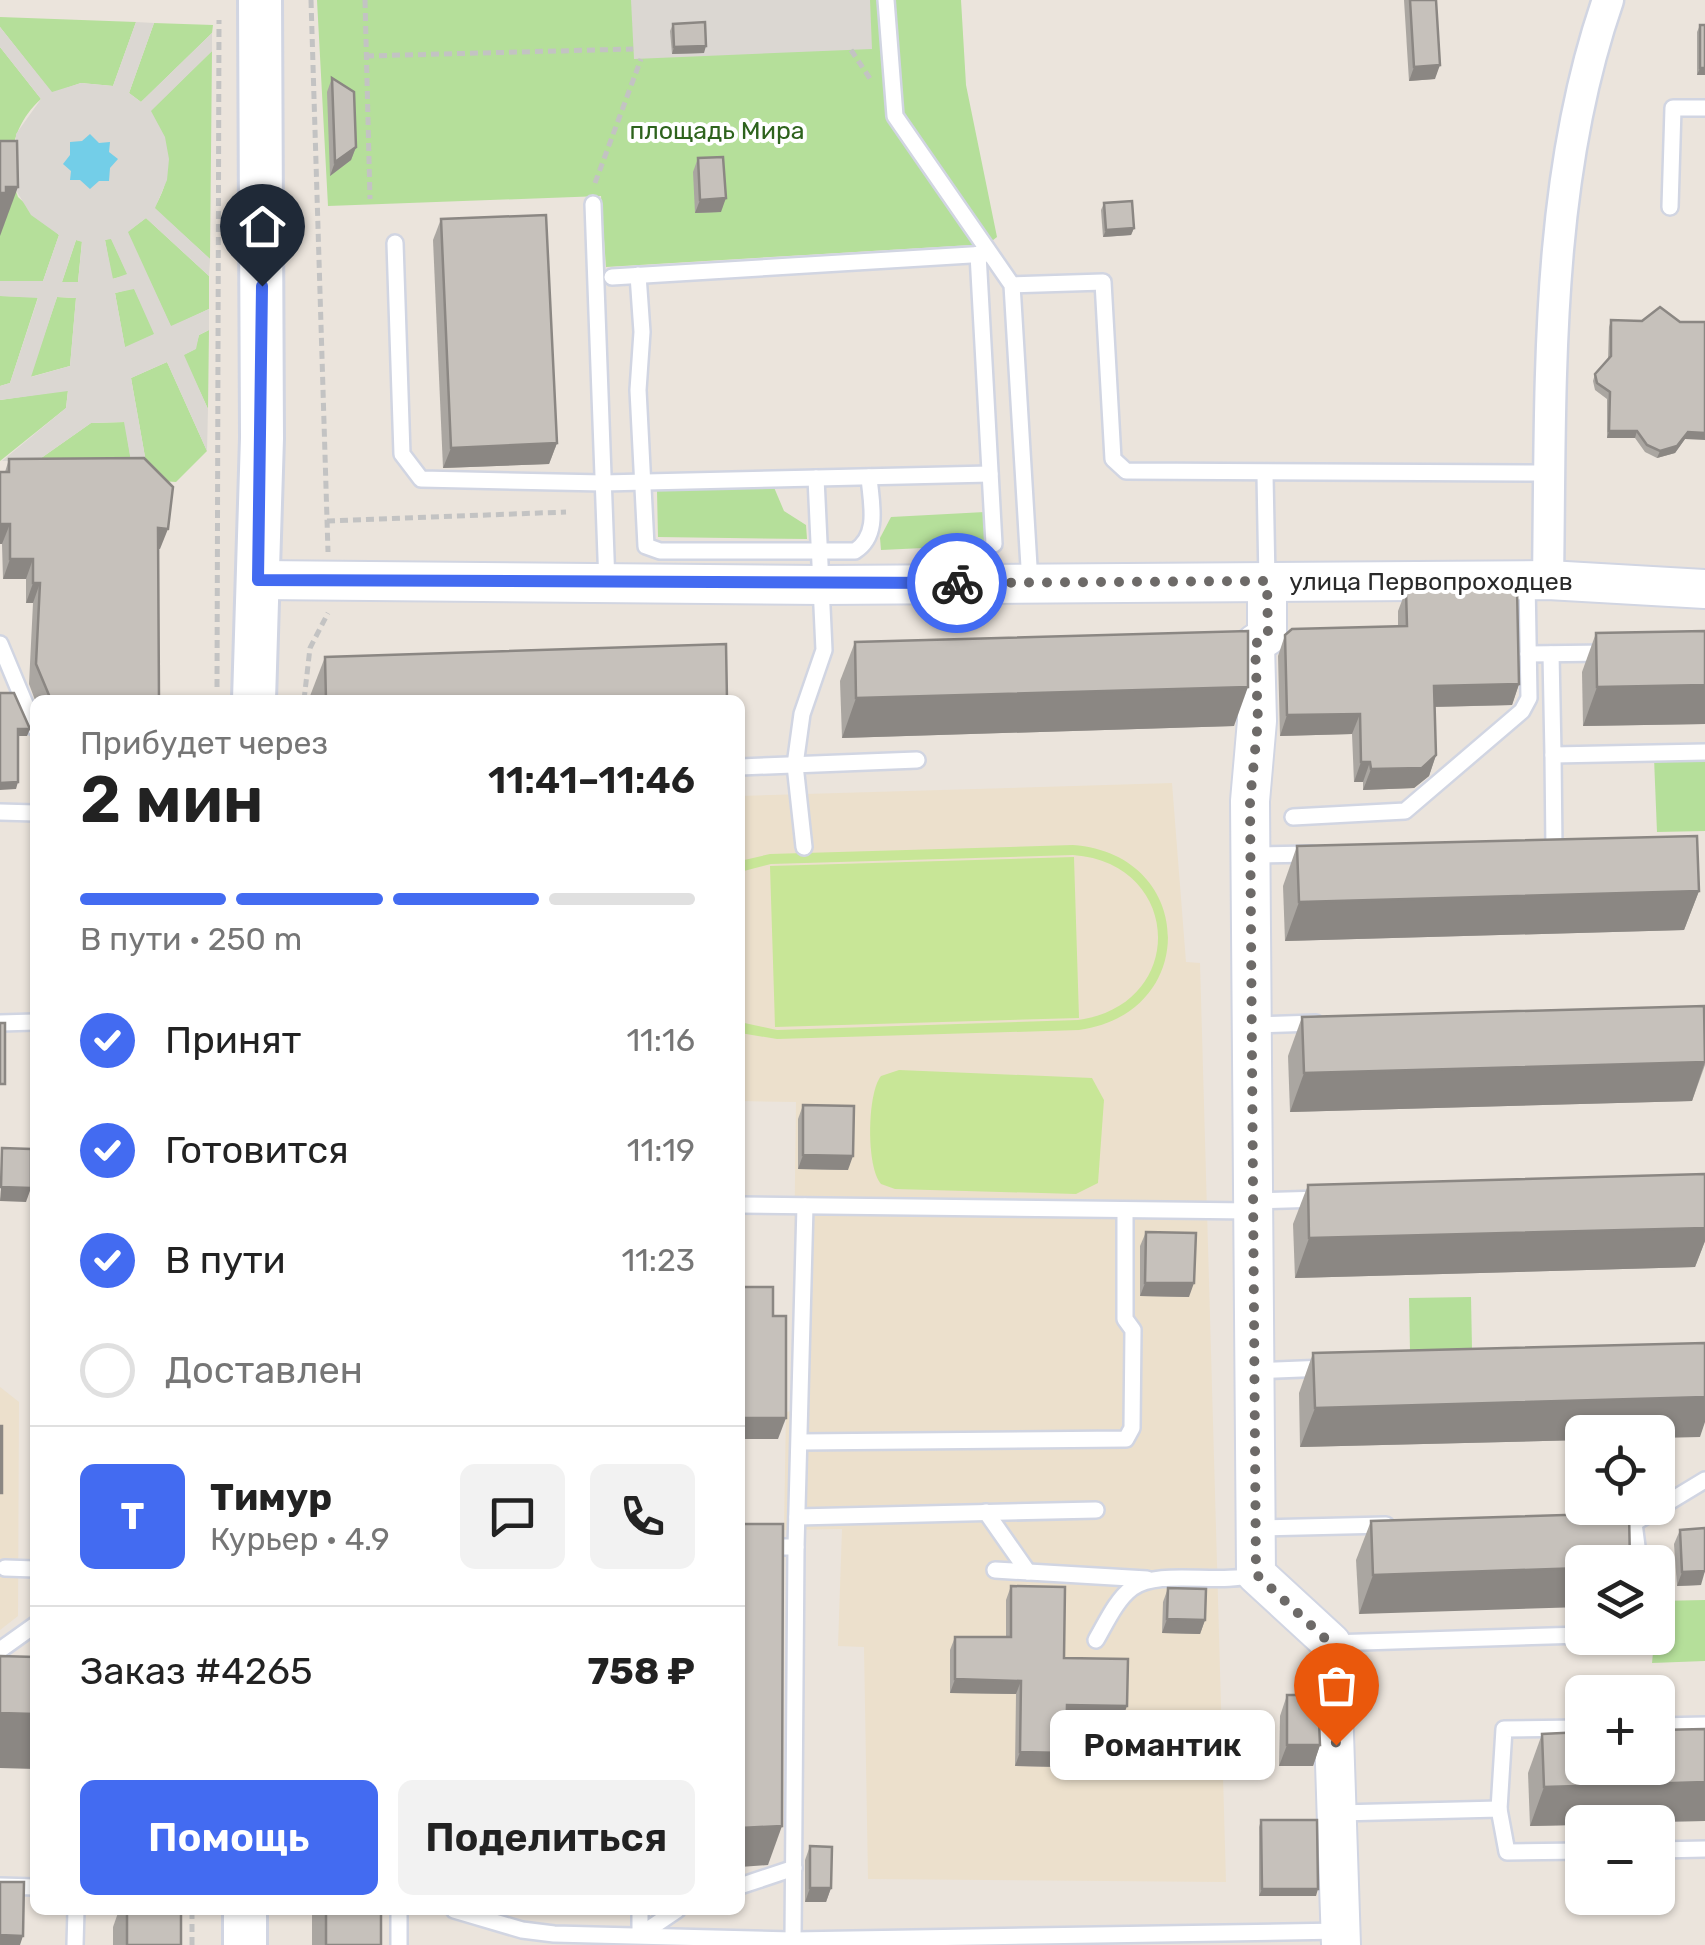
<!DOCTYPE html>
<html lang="ru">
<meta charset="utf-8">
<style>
:root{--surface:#fff;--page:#f2f2f2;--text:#222;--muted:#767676;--line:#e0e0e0;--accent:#436bf1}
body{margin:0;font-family:Rubik,sans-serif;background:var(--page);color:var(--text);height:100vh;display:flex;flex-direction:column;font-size:38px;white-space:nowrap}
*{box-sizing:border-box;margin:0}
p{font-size:32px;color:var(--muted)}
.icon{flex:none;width:55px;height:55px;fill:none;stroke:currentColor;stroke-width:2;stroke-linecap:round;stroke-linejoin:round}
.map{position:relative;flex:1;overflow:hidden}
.drawer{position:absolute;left:30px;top:695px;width:715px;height:1220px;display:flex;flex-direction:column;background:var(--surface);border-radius:15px;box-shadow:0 2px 8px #0004}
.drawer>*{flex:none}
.buttons{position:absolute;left:1565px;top:1415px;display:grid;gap:20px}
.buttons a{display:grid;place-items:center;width:110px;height:110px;border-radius:15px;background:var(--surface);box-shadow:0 2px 8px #0004;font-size:50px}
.pin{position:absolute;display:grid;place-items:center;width:85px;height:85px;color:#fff;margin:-102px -42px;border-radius:50% 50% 50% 0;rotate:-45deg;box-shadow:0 0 10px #0007}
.pin .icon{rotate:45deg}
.courier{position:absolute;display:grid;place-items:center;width:100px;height:100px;margin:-50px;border:8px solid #436bf1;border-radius:50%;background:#fff;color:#222;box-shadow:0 2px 12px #0007}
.bubble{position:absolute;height:70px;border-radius:15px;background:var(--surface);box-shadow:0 2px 8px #0004;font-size:32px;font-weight:600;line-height:70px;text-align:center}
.overview em{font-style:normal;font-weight:600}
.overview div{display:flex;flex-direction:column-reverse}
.overview{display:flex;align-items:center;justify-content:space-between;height:170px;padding:0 50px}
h1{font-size:65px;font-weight:600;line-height:75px}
.bar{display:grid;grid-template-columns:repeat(4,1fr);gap:15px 10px;align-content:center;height:120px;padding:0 50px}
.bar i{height:12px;border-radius:8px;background:var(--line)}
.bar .selected{background:var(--accent)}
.bar p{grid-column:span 4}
.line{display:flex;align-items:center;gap:25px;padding:0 50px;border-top:2px solid var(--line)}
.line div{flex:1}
.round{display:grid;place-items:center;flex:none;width:105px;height:105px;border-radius:15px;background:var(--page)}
ol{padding:0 50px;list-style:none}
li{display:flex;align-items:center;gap:30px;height:110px}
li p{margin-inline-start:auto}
li .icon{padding:10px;border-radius:50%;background:var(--accent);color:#fff;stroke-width:4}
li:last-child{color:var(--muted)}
li i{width:55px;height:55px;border:5px solid var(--line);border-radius:50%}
.action{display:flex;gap:20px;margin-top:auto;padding:20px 50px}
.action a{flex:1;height:115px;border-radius:15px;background:var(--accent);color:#fff;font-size:40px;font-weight:600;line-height:115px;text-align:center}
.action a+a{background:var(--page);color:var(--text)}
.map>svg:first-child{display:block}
.education{fill:#ece0cc}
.green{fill:#b5df9a}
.pitch{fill:#c8e697}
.plaza{fill:#dbd7d2;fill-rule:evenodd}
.water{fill:#73cee8}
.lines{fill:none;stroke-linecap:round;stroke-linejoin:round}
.service-casing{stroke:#d1d5e2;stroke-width:20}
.minor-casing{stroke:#d1d5e2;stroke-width:35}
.tertiary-casing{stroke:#d1d5e2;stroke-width:42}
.secondary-casing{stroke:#d1d5e2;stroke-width:48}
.path{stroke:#c3c3c3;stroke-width:5;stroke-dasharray:8 5;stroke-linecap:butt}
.service{stroke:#fff;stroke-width:15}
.minor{stroke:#fff;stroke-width:30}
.tertiary{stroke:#fff;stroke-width:38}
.secondary{stroke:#fff;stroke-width:42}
.wall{fill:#aaa6a1}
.shaded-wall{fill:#8b8783}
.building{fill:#c6c1bb;stroke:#8b8783;stroke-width:2.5}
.done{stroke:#6d6a68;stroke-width:10;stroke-dasharray:0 18}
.route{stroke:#436bf1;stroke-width:12}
.labels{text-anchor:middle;stroke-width:8;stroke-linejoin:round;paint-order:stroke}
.park-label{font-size:25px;fill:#2e631d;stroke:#fff}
.street-label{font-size:25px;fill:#292929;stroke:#fff}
</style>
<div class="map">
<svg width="1705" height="1945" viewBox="0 0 1705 1945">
<rect width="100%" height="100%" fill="#ebe4dc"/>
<g class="education">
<polygon points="1172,783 1186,962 1200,963 1226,1882 868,1879 864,1647 838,1646 842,1529 784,1530 786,1412 792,1411 796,1102 740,1101 740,796"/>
<polygon points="0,1387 19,1402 18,1616 0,1630"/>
</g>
<g class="green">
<polygon points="317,0 961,0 966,85 997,237 988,244 606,267 601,196 328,206"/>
<polygon points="0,17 136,22 113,86 81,83 52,93 0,27"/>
<polygon points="154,23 213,25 212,33 141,102 129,93"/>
<path d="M 0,47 L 41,99 C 13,124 4,162 18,197 L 59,235 L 43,281 L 0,281 Z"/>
<path d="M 212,51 L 210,259 L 154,208 C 177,172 164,147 150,111 Z"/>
<polygon points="146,218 209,276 209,309 171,327 127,232"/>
<polygon points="111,238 128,275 112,279 105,240"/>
<polygon points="76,240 82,241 78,282 62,282"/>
<polygon points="134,288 155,334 125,348 115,293"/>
<polygon points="0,296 38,297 10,383 0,386"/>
<polygon points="57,297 76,298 70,366 30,377"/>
<polygon points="209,330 208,409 183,355 195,349 199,335"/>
<polygon points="167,362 207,451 176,482 161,481 147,468 131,378"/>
<polygon points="68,390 66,408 0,461 0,400"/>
<polygon points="125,422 132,467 27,468 91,423"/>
<polygon points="773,485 784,511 806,525 807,539 658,537 657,491"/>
<polygon points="985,512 987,545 881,550 880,538 891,517"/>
<polygon points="1654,758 1705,758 1705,831 1657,832"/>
<polygon points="1471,1297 1472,1349 1410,1351 1409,1298"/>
<polygon points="1705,1600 1705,1661 1652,1663 1658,1601"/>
</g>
<g class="pitch">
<path d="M 1073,845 C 1196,854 1201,1013 1079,1030 L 777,1039 L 740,1033 L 740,1022 L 777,1030 L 1078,1020 C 1188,1005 1183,863 1073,855 L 771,864 L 740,872 L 740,861 L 770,854 Z"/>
<polygon points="1074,857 1079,1018 775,1027 770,866"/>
<path d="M 899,1070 L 1092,1078 L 1104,1100 L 1098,1183 L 1076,1194 L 895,1189 L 881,1184 C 866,1168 867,1093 881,1076 Z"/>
</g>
<g class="plaza">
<polygon points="631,0 870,0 872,49 634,59"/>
<path d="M 136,22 L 154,23 L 129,93 L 141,102 L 212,33 L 212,51 L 151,111 L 165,137 L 169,159 L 167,180 L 155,208 L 210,259 L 209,276 L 146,218 L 128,232 L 171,326 L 209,309 L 209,330 L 199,335 L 196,349 L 184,355 L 208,409 L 207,451 L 167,362 L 131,378 L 147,468 L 132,467 L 124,422 L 91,423 L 27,468 L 26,461 L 2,461 L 66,408 L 68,391 L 0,400 L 0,386 L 10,383 L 38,298 L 0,296 L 0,281 L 43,281 L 59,235 L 31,215 L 14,187 L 16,134 L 41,99 L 0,47 L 0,27 L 52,92 L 81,83 L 113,86 ZM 111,239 L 127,274 L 113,279 L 105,240 ZM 76,240 L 82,242 L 78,282 L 62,282 ZM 134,289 L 154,334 L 125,347 L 115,293 ZM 57,297 L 76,298 L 70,366 L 31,377 Z"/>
</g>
<polygon class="water" points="90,134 99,143 110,142 109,152 118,159 110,168 109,181 99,181 90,189 80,180 70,180 71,171 63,164 70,155 70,142 82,141"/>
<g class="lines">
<g class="service-casing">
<g id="service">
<polyline points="886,0 895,116 1012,285 1030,583"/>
<polyline points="593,204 607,584"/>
<polyline points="1670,207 1673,108 1705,108"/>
<polyline points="395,243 402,454 421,479 603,483 990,474"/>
<polyline points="978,254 994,544"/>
<path d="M 638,275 L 642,332 L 638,390 L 646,546 L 660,551 L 855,551 C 880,535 871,503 869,477"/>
<polyline points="612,277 987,254"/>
<polyline points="1012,285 1103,282 1113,459 1126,471 1550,473"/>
<polyline points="1265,475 1267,581"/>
<polyline points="0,644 35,728"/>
<polyline points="1528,654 1606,653"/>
<polyline points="1551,654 1553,755 1705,752"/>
<polyline points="1553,755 1554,850"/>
<polyline points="740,767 917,760"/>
<polyline points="0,812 35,813"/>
<polyline points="1293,817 1405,811 1522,711 1529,698 1527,580"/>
<polyline points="804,847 795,765 802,714 824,650 816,478"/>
<polyline points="1251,855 1312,854"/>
<polyline points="0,1023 35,1022"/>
<polyline points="1254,1025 1316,1023"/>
<polyline points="1255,1201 1321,1199"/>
<polyline points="740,1205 1251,1211"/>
<polyline points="1255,1371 1326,1368"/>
<polyline points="800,1442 1126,1439 1132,1428 1133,1330 1125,1319 1125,1210"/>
<polyline points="986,1512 1028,1572"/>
<polyline points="797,1517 1096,1510"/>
<polyline points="1609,1523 1634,1523 1639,1562"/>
<polyline points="1634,1523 1705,1480"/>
<polyline points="1255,1528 1386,1525"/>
<polyline points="740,1547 796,1547 793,1940"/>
<polyline points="796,1547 805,1206"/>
<polyline points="5,1568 35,1569"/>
<polyline points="995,1570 1147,1579"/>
<path d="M 1096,1640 C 1106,1623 1116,1600 1132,1588 C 1160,1568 1220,1586 1256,1574"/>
<polyline points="1331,1643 1582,1635"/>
<polyline points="0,1650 35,1625"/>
<polyline points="1658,1726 1705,1725"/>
<polyline points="1499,1809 1504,1729 1582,1728"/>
<polyline points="1339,1813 1499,1809 1507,1852 1582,1851"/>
<polyline points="1658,1850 1705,1849"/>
<polyline points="0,1886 35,1887"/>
<polyline points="740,1886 794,1868"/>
<polyline points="454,1910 522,1930 554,1934 793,1940 1341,1931"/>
<polyline points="640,1935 677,1910"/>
<polyline points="640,1935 640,1910"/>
<polyline points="75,1945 76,1910"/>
<polyline points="399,1945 399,1910"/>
</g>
</g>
<g class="minor-casing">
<path id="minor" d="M 1548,580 C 1551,387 1544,184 1608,0"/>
</g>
<g class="tertiary-casing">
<g id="tertiary">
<polyline points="258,580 822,585 1548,580 1705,589"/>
<polyline points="1267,581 1267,636 1255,644 1257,721 1250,801 1256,1574 1331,1643 1341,1945"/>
</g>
</g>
<g class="secondary-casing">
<g id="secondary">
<polyline points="254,700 262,438 260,0"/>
<polyline points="245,1945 245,1910"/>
</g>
</g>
<g class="path">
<polyline points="311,0 328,552"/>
<polyline points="365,0 370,199"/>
<polyline points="851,50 871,80"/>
<polyline points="366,56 633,49"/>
<polyline points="595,183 641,59"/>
<polyline points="327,521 566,512"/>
<polyline points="217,687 219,20"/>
<polyline points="304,700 310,648 328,613"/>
<polyline points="192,1945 192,1910"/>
</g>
<use href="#service" class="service"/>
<use href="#minor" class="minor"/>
<use href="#tertiary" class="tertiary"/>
<use href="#secondary" class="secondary"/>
</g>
<g class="wall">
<polygon points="1404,0 1436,0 1435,79 1409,81"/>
<polygon points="673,24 704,53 672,54 670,31"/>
<polygon points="1700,25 1705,75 1697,75 1697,32"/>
<polygon points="332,78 356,147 351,160 330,176 327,92"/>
<polygon points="698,158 721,212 695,213 693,172"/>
<polygon points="1104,203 1134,228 1131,235 1103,237 1101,210"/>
<polygon points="441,219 557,443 549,464 443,468 433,240"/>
<polygon points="1611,320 1685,439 1675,453 1657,458 1645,452 1635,438 1607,438 1607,399 1595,390 1593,381 1595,374 1608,359 1609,327"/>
<polygon points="9,459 160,549 158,549 159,700 35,700 29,684 33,603 26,603 26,579 3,579 2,544 0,544 0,472 5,472"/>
<polygon points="1406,590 1519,684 1512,705 1435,707 1436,755 1429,776 1414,788 1363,790 1363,782 1354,782 1352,734 1280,736 1278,656 1285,635 1398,626 1398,611"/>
<polygon points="1705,631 1705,724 1583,726 1582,672 1596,633"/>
<polygon points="855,642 1234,726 842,738 840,681"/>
<polygon points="325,657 727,700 310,700 310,696"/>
<polygon points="1297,846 1699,891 1684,930 1285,941 1283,886"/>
<polygon points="1704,1006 1705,1065 1692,1101 1290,1112 1288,1056 1302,1017"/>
<polygon points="803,1105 848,1170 798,1169 798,1119"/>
<polygon points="1705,1174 1705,1241 1695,1267 1295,1278 1293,1224 1308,1185"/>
<polygon points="1146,1232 1189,1297 1140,1296 1140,1246"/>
<polygon points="1313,1353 1700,1437 1582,1432 1582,1440 1300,1447 1299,1393"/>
<polygon points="1629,1513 1359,1614 1356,1560 1371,1521"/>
<polygon points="1680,1530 1701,1585 1677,1586 1674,1544"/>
<polygon points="1011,1586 1064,1658 1122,1720 1066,1719 1061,1767 1015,1766 1016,1694 950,1693 950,1650 955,1637 1006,1637 1006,1600"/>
<polygon points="1168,1588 1205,1620 1200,1634 1162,1633 1163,1602"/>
<polygon points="1287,1695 1320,1745 1313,1766 1279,1766 1280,1716"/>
<polygon points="1705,1729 1705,1821 1530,1826 1528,1773 1542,1734"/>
<polygon points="1261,1820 1316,1896 1259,1896 1259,1827"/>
<polygon points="810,1846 831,1888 826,1902 805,1902 805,1860"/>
<polygon points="119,1910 181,1910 181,1945 113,1945 113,1927"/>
<rect x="312" y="1910" width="69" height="35"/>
</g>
<g class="shaded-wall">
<polygon points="706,46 704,53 672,54 674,47"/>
<polygon points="1440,65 1435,79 1409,81 1414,67"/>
<polygon points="1700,68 1705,68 1705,75 1697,75"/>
<polygon points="356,147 351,160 330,176 335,162"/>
<polygon points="6,187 18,187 0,236 0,193"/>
<polygon points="726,198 721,212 695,213 700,200"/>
<polygon points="1134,228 1131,235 1103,237 1106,230"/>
<polygon points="1609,431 1637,431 1635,438 1607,438"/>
<polygon points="1688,432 1705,433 1705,440 1685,439 1675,453 1657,458 1660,451"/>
<polygon points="557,443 549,464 443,468 451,448"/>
<polygon points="0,524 10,524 2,544 0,544"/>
<polygon points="158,528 168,529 160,549 151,548"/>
<polygon points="10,559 33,559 26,579 3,579"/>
<polygon points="33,583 40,583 33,603 26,603"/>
<polygon points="1519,684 1512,705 1427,707 1434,686"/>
<polygon points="1705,685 1705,724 1583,726 1597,687"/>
<polygon points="1248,687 1234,726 842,738 856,698"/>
<polygon points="1360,714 1352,734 1280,736 1287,715"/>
<polygon points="18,729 30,729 27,736 15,736"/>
<polygon points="1436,755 1429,776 1414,788 1363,790 1371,769"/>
<polygon points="1361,762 1370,762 1363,782 1354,782"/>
<polygon points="18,782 16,789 0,790 0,783"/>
<polygon points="1699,891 1684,930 1285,941 1299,902"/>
<polygon points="1705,1062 1692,1101 1290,1112 1304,1073"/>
<polygon points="803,1155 853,1156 848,1170 798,1169"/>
<polygon points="1,1187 31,1188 26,1202 0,1201"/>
<polygon points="1705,1228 1705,1241 1695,1267 1295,1278 1309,1238"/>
<polygon points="1145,1283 1194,1283 1189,1297 1140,1296"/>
<polygon points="1705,1397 1705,1422 1700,1437 1658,1438 1658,1432 1582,1432 1582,1440 1300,1447 1315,1408"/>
<polygon points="740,1418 786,1418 778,1439 740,1439"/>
<polygon points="1582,1568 1582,1607 1359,1614 1373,1575"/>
<polygon points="1705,1571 1701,1585 1677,1586 1682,1572"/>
<polygon points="1167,1619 1205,1620 1200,1634 1162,1633"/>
<polygon points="955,1679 1021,1681 1016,1694 950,1693"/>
<polygon points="1067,1705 1127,1706 1122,1720 1062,1719"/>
<polygon points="0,1713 35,1714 35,1769 0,1768"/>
<polygon points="1287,1745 1320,1745 1313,1766 1279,1766"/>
<polygon points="1020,1752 1066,1753 1061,1767 1015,1766"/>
<polygon points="1705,1782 1705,1821 1582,1822 1582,1825 1530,1826 1544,1787"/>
<polygon points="782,1826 768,1865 740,1867 740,1828"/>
<polygon points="810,1888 831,1888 826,1902 805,1902"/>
<polygon points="1262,1889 1318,1889 1316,1896 1259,1896"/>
<polygon points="0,1935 23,1936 20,1945 0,1945"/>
</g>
<g class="building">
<polygon points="1410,0 1436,0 1440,65 1414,67"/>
<polygon points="705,22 706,46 674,47 673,24"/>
<rect x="1700" y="25" width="5" height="43"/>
<polygon points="332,78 354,92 356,147 335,162"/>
<polygon points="0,141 17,141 18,187 6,187 6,193 0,193"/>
<polygon points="723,157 726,198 700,200 698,158"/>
<polygon points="1132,201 1134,228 1106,230 1104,203"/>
<polygon points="546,215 557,443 451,448 441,219"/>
<polygon points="1660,307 1680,322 1705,322 1705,433 1688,432 1677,446 1660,451 1647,445 1637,431 1609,431 1610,392 1597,383 1595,374 1611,356 1611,320 1642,321"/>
<polygon points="144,458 173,487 168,529 158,528 159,700 51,700 36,664 40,583 33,583 33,559 10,559 10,524 0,524 0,472 9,472 9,459"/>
<polygon points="1517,588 1519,684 1434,686 1436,755 1422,768 1371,769 1370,762 1361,762 1360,714 1287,715 1285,635 1292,629 1407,626 1406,590"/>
<polygon points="1248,631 1248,687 856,698 855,642"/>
<polygon points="1705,631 1705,685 1597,687 1596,633"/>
<polygon points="726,644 727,700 326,700 325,657"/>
<polygon points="0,693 14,693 30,729 18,729 18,782 0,783"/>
<polygon points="1697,836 1699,891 1299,902 1297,846"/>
<polygon points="1704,1006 1705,1062 1304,1073 1302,1017"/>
<rect x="0" y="1023" width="5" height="61"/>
<polygon points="803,1105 854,1106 853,1156 803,1155"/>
<polygon points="2,1148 31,1149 31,1188 1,1187"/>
<polygon points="1705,1174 1705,1228 1309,1238 1308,1185"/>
<polygon points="1146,1232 1196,1233 1194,1283 1145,1283"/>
<polygon points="740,1287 773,1287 773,1316 786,1316 786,1418 740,1418"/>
<polygon points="1705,1343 1705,1397 1315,1408 1313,1353"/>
<rect x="0" y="1426" width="2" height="67"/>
<polygon points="1629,1513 1630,1562 1582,1562 1582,1568 1373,1575 1371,1521"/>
<polygon points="740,1524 783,1524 782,1826 740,1828"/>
<polygon points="1705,1528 1705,1571 1682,1572 1680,1530"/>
<polygon points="1011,1586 1065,1587 1064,1658 1128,1659 1127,1706 1067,1705 1066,1753 1020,1752 1021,1681 955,1679 955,1637 1011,1637"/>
<polygon points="1168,1588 1206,1589 1205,1620 1167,1619"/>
<polygon points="0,1656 35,1657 35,1714 0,1713"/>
<polygon points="1287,1695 1318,1695 1320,1745 1287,1745"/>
<polygon points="1705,1729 1705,1782 1544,1787 1542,1734 1582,1732 1582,1768 1658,1768 1658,1730"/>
<polygon points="1261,1820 1317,1820 1318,1889 1262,1889"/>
<polygon points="810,1846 832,1847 831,1888 810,1888"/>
<polygon points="0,1882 24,1882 23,1936 0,1935"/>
<rect x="127" y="1910" width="54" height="35"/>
<rect x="326" y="1910" width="55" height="35"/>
</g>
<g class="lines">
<polyline class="done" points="957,583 1267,581 1268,636 1255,644 1258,721 1250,801 1256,1574 1331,1644 1336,1745"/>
<polyline class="route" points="262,286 258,580 957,583"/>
</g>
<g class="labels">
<g class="park-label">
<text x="717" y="139">площадь Мира</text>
</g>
<g class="street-label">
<text x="1431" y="590">улица Первопроходцев</text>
</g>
</g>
</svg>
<div class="buttons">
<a><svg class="icon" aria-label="locate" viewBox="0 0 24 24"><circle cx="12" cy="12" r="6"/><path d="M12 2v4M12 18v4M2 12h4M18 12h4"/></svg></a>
<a><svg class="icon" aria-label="layers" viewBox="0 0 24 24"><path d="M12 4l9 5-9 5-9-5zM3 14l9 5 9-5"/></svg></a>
<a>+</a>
<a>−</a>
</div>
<div class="pin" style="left:1336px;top:1745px;background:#ea580c"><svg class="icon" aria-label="bag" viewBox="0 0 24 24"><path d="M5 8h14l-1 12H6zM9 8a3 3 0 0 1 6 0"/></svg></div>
<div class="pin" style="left:262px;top:286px;background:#1f2937"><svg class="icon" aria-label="home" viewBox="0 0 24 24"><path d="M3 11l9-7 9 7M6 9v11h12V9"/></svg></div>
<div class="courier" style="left:957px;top:583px"><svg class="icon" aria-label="bike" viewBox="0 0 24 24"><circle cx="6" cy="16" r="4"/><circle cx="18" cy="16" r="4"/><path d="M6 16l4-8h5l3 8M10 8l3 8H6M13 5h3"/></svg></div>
<div class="bubble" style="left:1050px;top:1710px;width:225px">Романтик</div>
<section class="drawer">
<div class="overview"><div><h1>2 мин</h1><p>Прибудет через</p></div><em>11:41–11:46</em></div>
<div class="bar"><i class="selected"></i><i class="selected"></i><i class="selected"></i><i></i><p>В пути · 250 m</p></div>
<ol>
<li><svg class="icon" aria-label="check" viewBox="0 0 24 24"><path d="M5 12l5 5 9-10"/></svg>Принят<p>11:16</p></li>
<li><svg class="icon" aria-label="check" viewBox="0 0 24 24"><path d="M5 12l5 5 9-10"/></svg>Готовится<p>11:19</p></li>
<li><svg class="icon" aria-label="check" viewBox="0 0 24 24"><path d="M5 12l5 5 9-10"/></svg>В пути<p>11:23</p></li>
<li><i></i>Доставлен</li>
</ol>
<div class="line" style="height:180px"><b class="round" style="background:var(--accent);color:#fff">Т</b><div><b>Тимур</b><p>Курьер · 4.9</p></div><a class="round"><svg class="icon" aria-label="chat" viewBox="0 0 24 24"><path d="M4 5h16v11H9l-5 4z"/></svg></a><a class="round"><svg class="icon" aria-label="phone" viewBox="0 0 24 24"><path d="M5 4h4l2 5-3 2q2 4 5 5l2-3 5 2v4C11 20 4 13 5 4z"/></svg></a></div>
<div class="line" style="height:130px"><div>Заказ #4265</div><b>758 ₽</b></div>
<div class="action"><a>Помощь</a><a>Поделиться</a></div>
</section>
</div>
